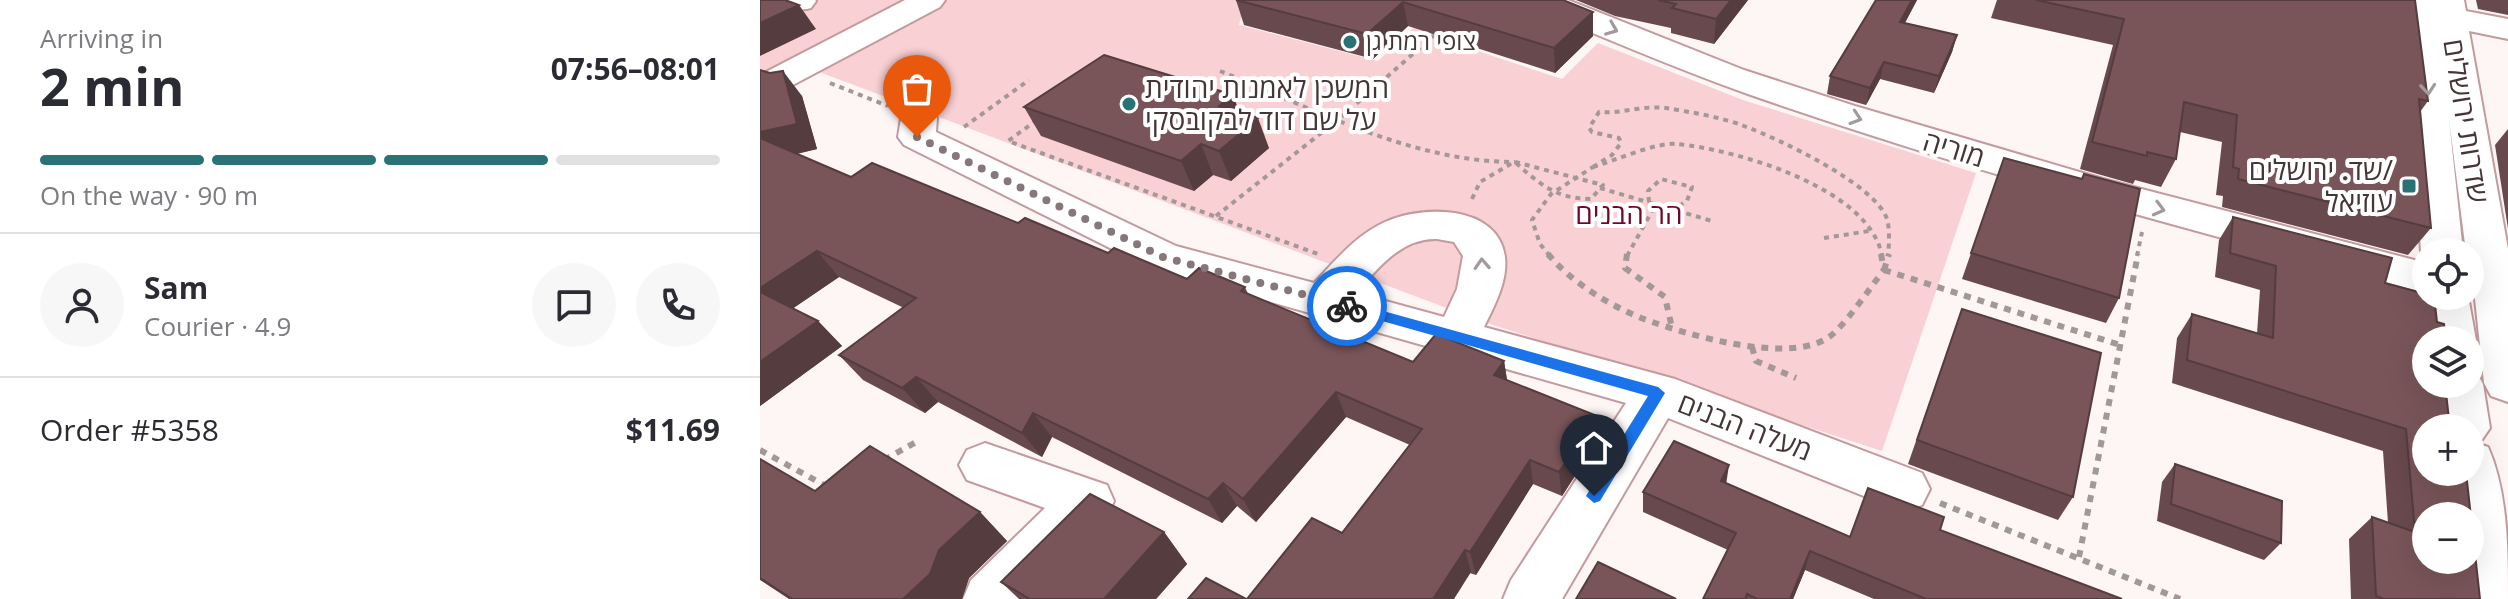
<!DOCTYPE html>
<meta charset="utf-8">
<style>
:root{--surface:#fff;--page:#f7f7f7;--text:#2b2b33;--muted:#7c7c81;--line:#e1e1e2;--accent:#297377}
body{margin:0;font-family:"Open Sans",Heebo,sans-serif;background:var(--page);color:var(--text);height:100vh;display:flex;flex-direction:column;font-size:30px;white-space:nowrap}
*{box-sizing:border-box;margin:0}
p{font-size:26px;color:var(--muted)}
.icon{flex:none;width:44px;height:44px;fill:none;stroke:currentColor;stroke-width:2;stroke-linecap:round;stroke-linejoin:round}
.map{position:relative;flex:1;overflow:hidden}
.sheet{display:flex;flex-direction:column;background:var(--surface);width:760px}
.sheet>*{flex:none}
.buttons{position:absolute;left:1652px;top:238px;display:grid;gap:16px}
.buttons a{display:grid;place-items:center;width:72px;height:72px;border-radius:50%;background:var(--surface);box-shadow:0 8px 32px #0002;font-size:40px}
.pin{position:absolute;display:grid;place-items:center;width:68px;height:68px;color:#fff;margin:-82px -34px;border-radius:50% 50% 50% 0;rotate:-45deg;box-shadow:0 0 8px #0007}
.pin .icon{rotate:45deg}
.courier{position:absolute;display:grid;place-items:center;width:80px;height:80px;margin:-40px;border:6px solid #1a73e8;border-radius:50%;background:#fff;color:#222;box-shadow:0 2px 10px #0007}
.overview em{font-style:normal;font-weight:700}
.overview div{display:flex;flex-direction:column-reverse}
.overview{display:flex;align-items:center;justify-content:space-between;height:136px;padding:0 40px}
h1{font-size:52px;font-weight:700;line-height:60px}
.bar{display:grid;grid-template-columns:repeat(4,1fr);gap:12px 8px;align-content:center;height:96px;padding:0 40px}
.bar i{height:10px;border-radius:6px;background:var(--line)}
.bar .current{background:var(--accent)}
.bar p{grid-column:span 4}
.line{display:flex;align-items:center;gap:20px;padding:0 40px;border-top:2px solid var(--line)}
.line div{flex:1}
.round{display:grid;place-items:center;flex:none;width:84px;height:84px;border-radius:42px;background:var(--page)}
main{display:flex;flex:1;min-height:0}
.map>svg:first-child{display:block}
.green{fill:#f9d0d4}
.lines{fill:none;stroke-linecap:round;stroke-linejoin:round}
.minor-casing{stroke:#c39a9e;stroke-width:4}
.path-far1{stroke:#a49798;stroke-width:4;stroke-dasharray:5 5;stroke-linecap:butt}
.path{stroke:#a49798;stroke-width:6;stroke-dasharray:7 7;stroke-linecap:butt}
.minor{fill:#fff;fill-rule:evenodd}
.wall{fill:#68494d}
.shaded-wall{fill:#553c3e}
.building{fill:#795559;stroke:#553c3e;stroke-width:2;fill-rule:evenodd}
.oneway{stroke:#a29a9b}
.route{fill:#1a73e8}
.done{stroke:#86787a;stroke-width:8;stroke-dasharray:0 14.4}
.poi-dot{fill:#297377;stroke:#fff;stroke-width:3}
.labels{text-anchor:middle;stroke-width:8;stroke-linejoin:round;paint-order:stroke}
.far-poi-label{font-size:24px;fill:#463537;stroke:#fff;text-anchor:start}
.poi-label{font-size:28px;fill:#463537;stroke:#fff;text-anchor:start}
.street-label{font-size:28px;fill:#463537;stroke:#fff}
.park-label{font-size:28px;fill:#72062a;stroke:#fff}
</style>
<main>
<section class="sheet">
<div class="overview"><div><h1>2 min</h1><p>Arriving in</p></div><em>07:56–08:01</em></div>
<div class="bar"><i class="current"></i><i class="current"></i><i class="current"></i><i></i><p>On the way · 90 m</p></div>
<div class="line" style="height:144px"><a class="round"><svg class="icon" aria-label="person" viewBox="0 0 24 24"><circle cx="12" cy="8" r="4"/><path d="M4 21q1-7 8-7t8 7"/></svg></a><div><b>Sam</b><p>Courier · 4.9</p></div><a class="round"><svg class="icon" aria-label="chat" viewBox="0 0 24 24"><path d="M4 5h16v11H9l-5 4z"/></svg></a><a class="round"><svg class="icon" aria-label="phone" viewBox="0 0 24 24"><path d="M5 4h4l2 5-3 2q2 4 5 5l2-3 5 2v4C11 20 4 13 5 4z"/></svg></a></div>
<div class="line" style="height:104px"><div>Order #5358</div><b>$11.69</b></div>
</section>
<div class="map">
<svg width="1748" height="599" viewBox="0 0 1748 599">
<rect width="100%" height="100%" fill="#fef5f5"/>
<g class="green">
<polygon points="0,0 143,0 153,3 0,83 0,50 53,22 0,4"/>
<polygon points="185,0 486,0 479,25 618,61 683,0 741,1 687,41 802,79 838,43 983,100 1216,173 1122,451 724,322 54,70"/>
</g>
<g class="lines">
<g class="minor-casing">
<g id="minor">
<path d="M 22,0 L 55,0 L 56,1 L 51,8 C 39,11 30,11 22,0 Z"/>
<polygon points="145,0 185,0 180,7 12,96 0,99 0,75"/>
<path d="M 764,0 L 808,0 L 984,70 L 1095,106 L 1343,179 L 1666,263 L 1666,296 L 1708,296 L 1716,340 L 1710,351 L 1710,340 L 1670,340 L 1666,293 C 1438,232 1210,172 988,94 C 914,68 842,36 769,7 Z"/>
<polygon points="1586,0 1704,0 1706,11 1748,19 1748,39 1709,31 1748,249 1748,402 1731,396 1724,383 1710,252 1706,252 1689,119 1703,252 1666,252 1666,260 1661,252 1646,18 1591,7"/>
<path d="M 159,107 L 172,110 L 177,118 L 176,132 L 416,246 L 554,283 C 576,260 596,235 625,222 C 662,205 738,204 745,257 C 748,281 734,307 724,327 L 915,379 L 1162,473 L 1170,489 L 1162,505 L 1144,512 L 908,418 L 802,599 L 743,599 L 751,580 L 866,403 L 388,267 L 144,145 L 138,137 L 141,118 L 146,110 ZM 677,239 L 694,242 L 703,256 L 697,289 L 684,317 L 596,293 C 618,268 641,238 677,239 Z"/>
<path d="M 1710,369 L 1716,371 L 1723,384 L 1730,428 L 1719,444 L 1728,447 C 1748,492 1748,550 1748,599 L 1701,599 L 1696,560 L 1710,560 L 1710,516 L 1691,516 L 1686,472 L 1710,472 L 1710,428 L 1680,428 L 1675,384 L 1710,384 Z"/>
<polygon points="225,443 347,485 354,501 347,517 269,599 203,599 211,580 285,508 207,480 199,465 207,450"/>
</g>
</g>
<g class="path-far1">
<path d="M 460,71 C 555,109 651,162 755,162"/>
<polyline points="70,83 128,106"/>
<polyline points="277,120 248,141 558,254"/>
<polyline points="204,127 269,80"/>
<path d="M 755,162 L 843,185 L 831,199 C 797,199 779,184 755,162 Z"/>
<path d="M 833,167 L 852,155 L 861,143 L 859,138 L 832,132 L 829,128 L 839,112 C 862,114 883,105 906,108 C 930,112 961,117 984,126 C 1019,139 1115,184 1127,219 C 1130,229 1129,246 1128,256"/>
<path d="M 833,167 C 854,161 896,142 916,144 C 975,149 1110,188 1122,256"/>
<polyline points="840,188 952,221"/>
<polyline points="712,199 720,182 754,162"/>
<polyline points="889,202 888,191 901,179 932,187 927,201 914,209"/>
<polyline points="456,216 579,119 679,31"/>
<polyline points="1064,238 1109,231"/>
<polyline points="790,256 780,244 772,220 791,194 833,167"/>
<polyline points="867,256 896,204"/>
<polyline points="1377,256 1382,232"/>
</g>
<g class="path">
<path d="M 788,254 C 811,282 850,306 884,319 C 927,335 1029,365 1069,337 C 1085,326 1111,286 1124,270"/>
<polyline points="867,254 865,268 905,297 912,328"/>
<polyline points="1121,254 1124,270"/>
<polyline points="1124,270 1129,254"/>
<polyline points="1124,270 1360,345"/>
<polyline points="992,347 996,361 1036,378"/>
<polyline points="0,450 66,486"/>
<polyline points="124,460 156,442"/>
<polyline points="1180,503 1420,599"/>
<polyline points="1319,557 1378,254"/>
</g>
<use href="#minor" class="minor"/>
</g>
<g class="wall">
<polygon points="476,0 803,0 833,36 795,73 648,26 613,59 484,25"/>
<polygon points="816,0 988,0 954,44 911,33 911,28 855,16"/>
<polygon points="1116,0 1157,0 1145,23 1197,35 1192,52 1174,93 1120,79 1106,105 1067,94 1070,76"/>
<polygon points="1237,0 1655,0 1668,101 1660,112 1671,228 1648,255 1462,207 1463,196 1456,195 1462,142 1420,132 1416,159 1401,187 1375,180 1373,184 1320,169 1353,45 1231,18"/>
<polygon points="1716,0 1748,0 1748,15 1718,9"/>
<polygon points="0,70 42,96 57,149 37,154 91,177 258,223 427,279 485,287 488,294 653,362 744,361 747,380 837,416 838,440 802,496 773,484 716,575 582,533 650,445 586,417 496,522 477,506 462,523 292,437 282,457 178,402 165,413 103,380 79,355 144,308 79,277 33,308 58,321 82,346 0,406"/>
<polygon points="473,95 479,112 509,148 471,181 453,175 434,191 281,136 264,107"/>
<polygon points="1748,129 1748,229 1735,145"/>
<polygon points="1244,158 1322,179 1324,174 1359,298 1346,323 1202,279"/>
<polygon points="1473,217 1625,283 1666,428 1720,599 1591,599 1589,539 1612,517 1628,523 1623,451 1412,383 1417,338 1432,314 1497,334 1500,290 1455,277 1459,240"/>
<polygon points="1202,309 1313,497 1298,520 1148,464"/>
<polygon points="0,459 55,491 220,512 247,541 209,578 202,599 29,599 0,580"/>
<polygon points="1415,464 1521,543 1504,560 1397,521 1402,482"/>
<polygon points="967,483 1090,537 1180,530 1362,599 1114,599 1045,570 1033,599 943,599 968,550 883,512 883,492"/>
<polygon points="404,532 427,564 396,599 259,599 241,582"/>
</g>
<g class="shaded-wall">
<polygon points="971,0 988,0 954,44 956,19"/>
<polygon points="1152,0 1157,0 1136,39 1140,22"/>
<polygon points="643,2 648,26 613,59 607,34"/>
<polygon points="39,5 56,29 0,56 0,23"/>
<polygon points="833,12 833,36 795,73 794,48"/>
<polygon points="1197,35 1192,52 1174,93 1179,76"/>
<polygon points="1124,62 1120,79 1106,105 1110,88"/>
<polygon points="23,71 42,96 57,149 12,159 0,145 0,132"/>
<polygon points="473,95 484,125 459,106"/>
<polygon points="498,118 509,148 471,181 459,151"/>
<polygon points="441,144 453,175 434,191 421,161"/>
<polygon points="57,251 79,277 22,316 0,293 0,288"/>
<polygon points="58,321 82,346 0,406 0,362"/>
<polygon points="744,361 748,386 734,375"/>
<polygon points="156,377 178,402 165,413 142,388"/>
<polygon points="576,392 586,417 496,522 483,499"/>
<polygon points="273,413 292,437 282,457 262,433"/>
<polygon points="837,416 838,440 802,496 799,472"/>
<polygon points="770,460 773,484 716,575 710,552"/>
<polygon points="969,465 966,485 961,481"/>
<polygon points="463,483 477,506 462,523 448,499"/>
<polygon points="220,512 247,541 209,578 202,599 143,599 179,550"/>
<polygon points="404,532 427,564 396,599 344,599"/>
<polygon points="705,550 711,572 694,599 673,599"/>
<polygon points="1050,551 1045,570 1033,599 1030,599"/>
</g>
<g class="building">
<polygon points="0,0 25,0 39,5 0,23"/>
<polygon points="476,0 803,0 833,12 794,48 643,2 607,34"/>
<polygon points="898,0 971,0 956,19 912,8 916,4"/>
<polygon points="1116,0 1152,0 1140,22 1197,35 1179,76 1124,62 1110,88 1070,76"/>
<polygon points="1276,0 1655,0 1668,101 1659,99 1671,228 1478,179 1479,169 1473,167 1477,115 1424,102 1416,159 1387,152 1387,156 1332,142 1364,19"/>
<polygon points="344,55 473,95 459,106 498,118 459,151 441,144 421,161 264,107"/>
<polygon points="0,70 10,73 23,71 37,124 0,132"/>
<polygon points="0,138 91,177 112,163 258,223 265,218 348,253 354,248 427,279 439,268 485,287 481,291 653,362 676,334 744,361 734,375 837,416 799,472 770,460 710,552 705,550 673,599 487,599 552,518 582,533 662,429 576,392 483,499 463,483 448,499 273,413 262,433 156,377 142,388 79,355 156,298 57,251 0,288"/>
<polygon points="1244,158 1322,179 1324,174 1380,189 1359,298 1211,253"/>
<path d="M 1473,217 L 1632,258 L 1625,283 L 1666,294 L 1666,296 L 1674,296 L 1677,322 L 1684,324 L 1686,340 L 1666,340 L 1666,384 L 1685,384 L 1690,428 L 1666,428 L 1666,472 L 1706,472 L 1720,599 L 1624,599 L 1616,596 L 1612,517 L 1655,532 L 1646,429 L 1427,360 L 1432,314 L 1513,338 L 1516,266 L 1470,253 ZM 1666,516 L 1710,516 L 1710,560 L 1666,560 Z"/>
<polygon points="0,292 58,321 0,362"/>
<polygon points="1202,309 1341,353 1313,497 1157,440"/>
<polygon points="914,441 969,465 961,481 1090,537 1108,488 1184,517 1180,530 1362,599 1166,599 1050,551 1030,599 997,599 987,594 985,599 943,599 976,533 883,492"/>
<polygon points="110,446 220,512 179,550 170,574 143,599 32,599 0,578 0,459 55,491"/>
<polygon points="1415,464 1522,501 1521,543 1411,504"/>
<polygon points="330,494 404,532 344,599 270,599 241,582"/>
<polygon points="838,562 916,599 816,599"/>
<polygon points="446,578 486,599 428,599"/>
</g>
<defs><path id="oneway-chevron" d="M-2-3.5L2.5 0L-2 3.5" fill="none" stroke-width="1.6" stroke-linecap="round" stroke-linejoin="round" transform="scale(2)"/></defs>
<g class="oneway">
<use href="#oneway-chevron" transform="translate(852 29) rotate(22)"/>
<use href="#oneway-chevron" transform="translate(1668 89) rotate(85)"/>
<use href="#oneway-chevron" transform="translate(1096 118) rotate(18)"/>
<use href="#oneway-chevron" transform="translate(1399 209) rotate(15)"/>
<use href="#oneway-chevron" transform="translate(722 264) rotate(-93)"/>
</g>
<polygon class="route" points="587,301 898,387 905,393 840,501 834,503 826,496 829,491 888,396 583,310 583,303"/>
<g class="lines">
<polyline class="done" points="157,137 403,257 587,306"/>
</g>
<g class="poi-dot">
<circle cx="590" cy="42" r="8"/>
<circle cx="369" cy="104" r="8"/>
<rect x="1641" y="178" width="16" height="16" rx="4"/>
</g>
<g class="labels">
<g class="far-poi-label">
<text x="606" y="50">צופי רמת גן</text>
</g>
<g class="poi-label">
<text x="385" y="98">המשכן לאמנות יהודית<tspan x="385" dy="32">על שם דוד לבקובסקי</tspan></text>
<text x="1633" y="180" text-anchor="end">שד. ירושלים/<tspan x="1633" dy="32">עוזיאל</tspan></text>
</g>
<g class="street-label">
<text transform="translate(1706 121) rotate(81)" y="10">שדרות ירושלים</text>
<text transform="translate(1194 149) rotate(17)" y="10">מוריה</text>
<text transform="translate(985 427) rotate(21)" y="10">מעלה הבנים</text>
</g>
<g class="park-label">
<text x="869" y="224">הר הבנים</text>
</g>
</g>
</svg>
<div class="buttons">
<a><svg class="icon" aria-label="locate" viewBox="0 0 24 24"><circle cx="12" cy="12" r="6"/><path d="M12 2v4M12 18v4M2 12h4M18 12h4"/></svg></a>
<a><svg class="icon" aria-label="layers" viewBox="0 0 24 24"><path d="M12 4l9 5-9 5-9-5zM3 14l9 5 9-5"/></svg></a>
<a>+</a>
<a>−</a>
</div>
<div class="pin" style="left:157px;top:137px;background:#ea580c"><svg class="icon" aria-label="bag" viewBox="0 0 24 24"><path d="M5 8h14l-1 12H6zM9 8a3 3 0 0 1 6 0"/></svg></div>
<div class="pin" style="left:834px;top:496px;background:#1f2937"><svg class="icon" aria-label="home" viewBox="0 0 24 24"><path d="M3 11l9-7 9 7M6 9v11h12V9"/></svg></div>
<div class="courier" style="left:587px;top:306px"><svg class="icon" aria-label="bike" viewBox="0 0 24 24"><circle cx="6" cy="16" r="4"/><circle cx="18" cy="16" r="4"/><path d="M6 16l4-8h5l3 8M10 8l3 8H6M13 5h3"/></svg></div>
</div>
</main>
